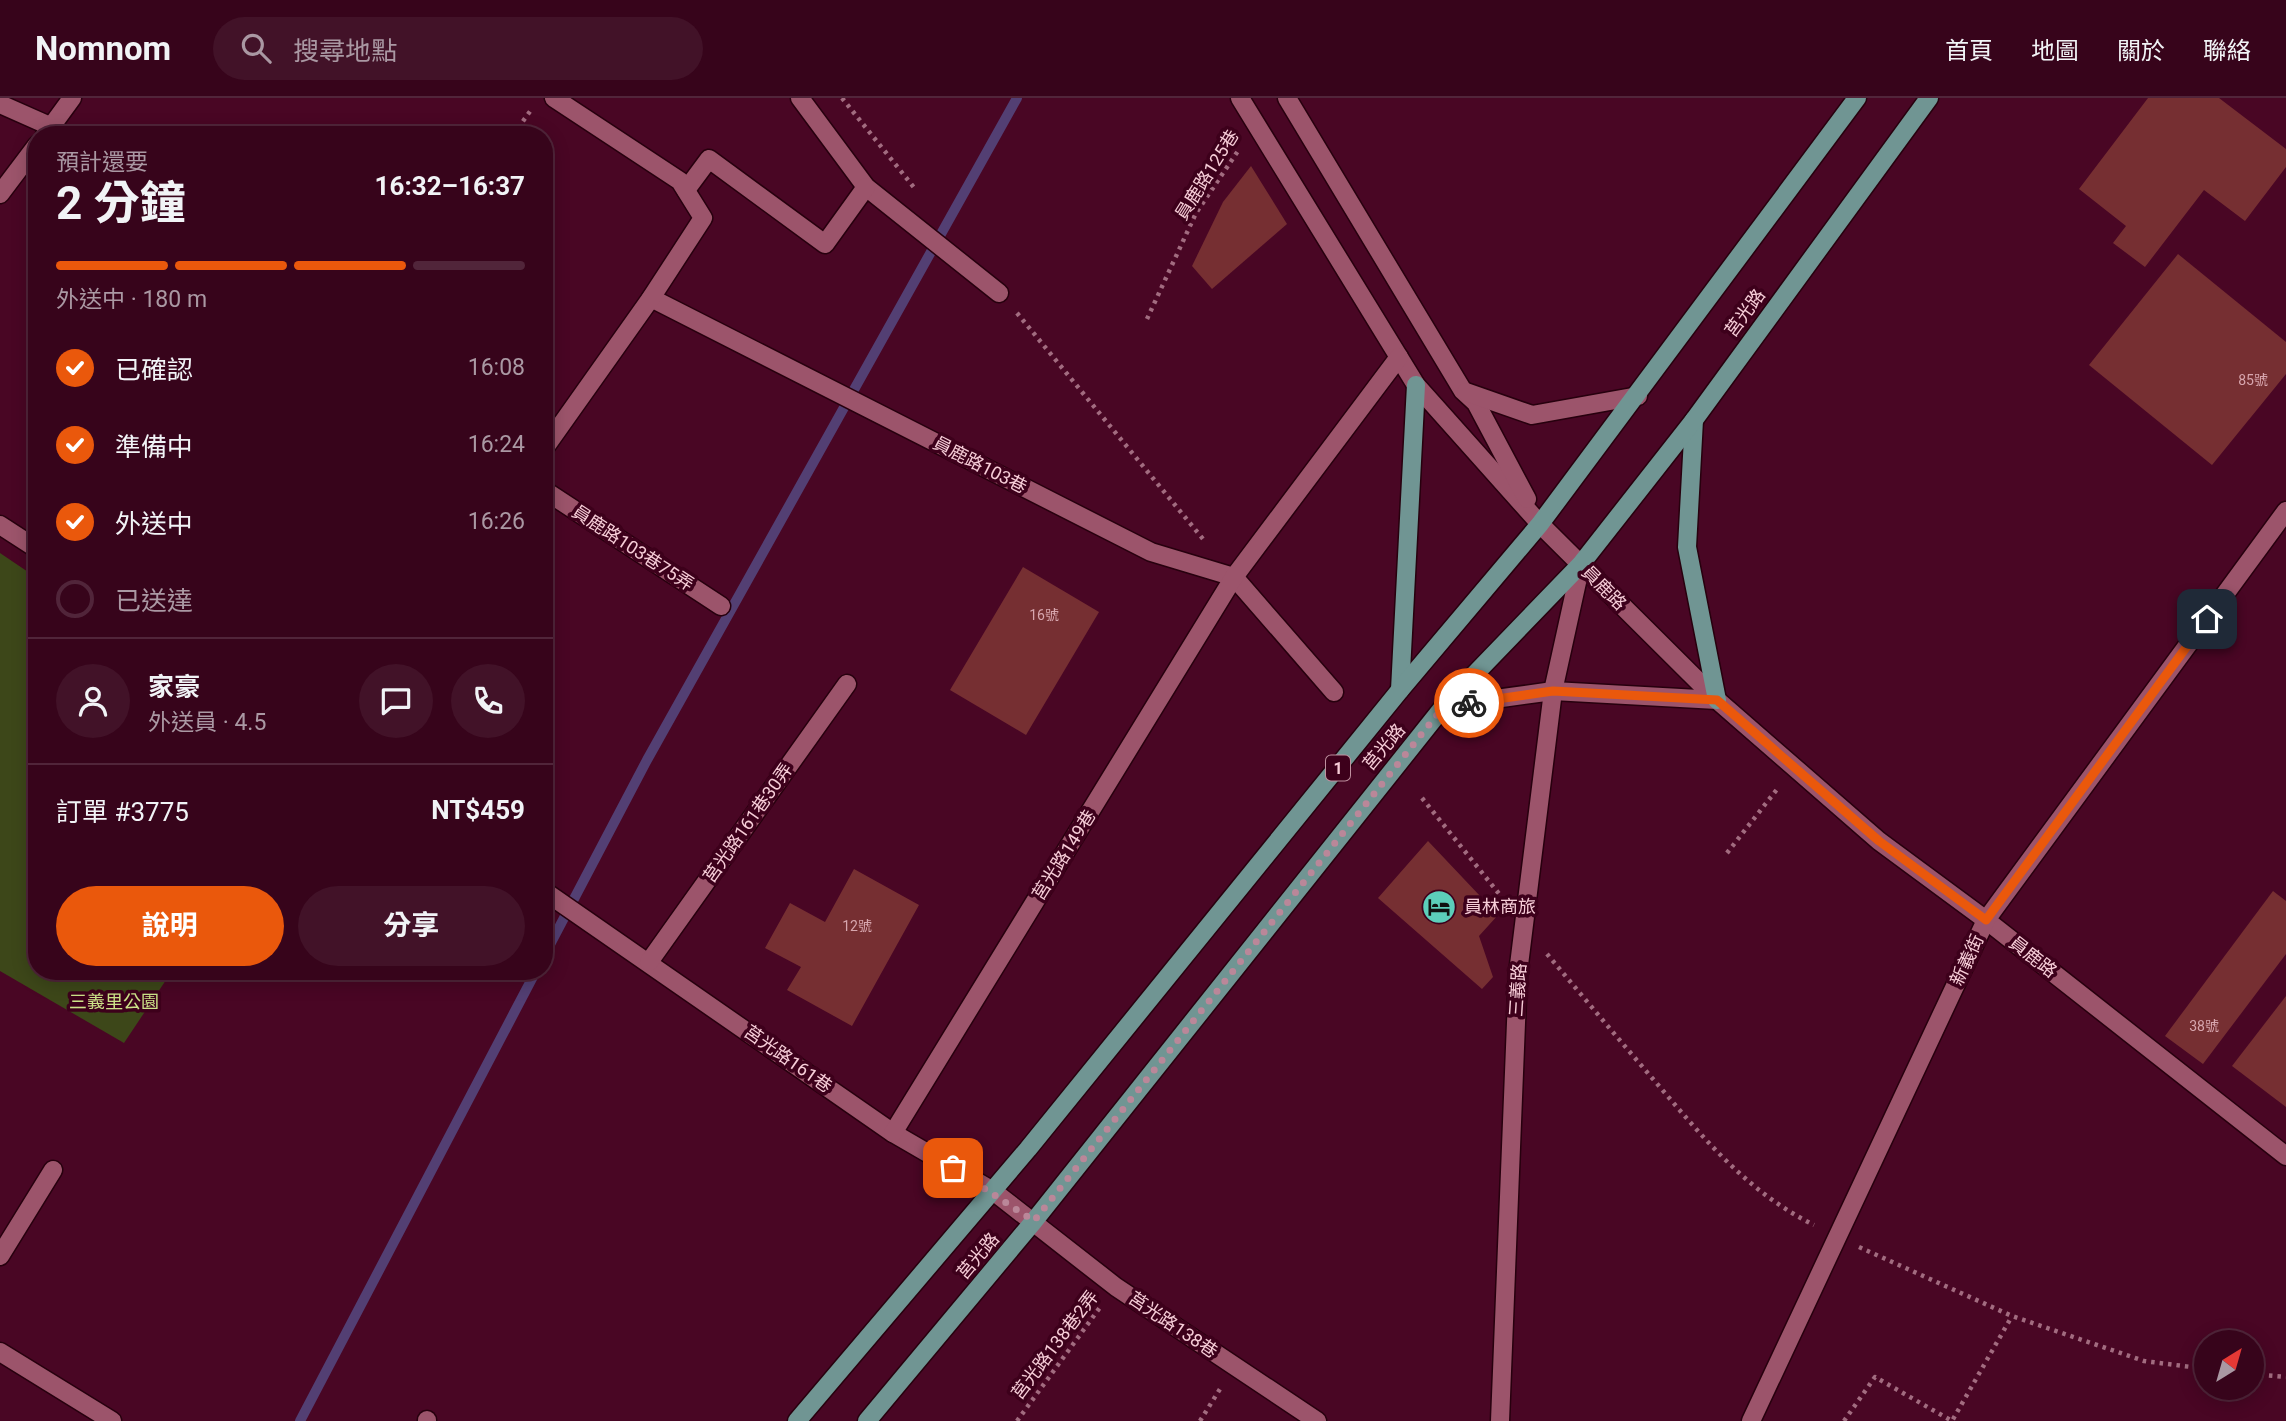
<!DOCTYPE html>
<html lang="zh-TW">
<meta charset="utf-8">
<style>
:root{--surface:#37041b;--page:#421228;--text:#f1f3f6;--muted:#aa98a3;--line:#51253a;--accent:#ea580c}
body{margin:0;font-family:Roboto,"Noto Sans TC",sans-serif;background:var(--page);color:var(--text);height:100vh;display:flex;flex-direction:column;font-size:26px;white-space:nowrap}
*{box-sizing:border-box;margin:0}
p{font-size:23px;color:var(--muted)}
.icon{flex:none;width:38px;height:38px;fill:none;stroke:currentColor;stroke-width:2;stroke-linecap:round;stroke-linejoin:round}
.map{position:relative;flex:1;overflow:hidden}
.panel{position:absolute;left:28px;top:28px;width:525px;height:854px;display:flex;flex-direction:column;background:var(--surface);border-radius:28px;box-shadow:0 4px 18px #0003,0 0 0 2px var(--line)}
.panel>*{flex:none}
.needle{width:46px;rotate:37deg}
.controls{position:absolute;left:2194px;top:1232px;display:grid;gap:14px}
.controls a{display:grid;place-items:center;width:70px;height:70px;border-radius:50%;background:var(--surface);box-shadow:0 4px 18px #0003,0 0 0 2px var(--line);font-size:35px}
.pin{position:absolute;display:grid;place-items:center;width:60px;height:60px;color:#fff;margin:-30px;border-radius:14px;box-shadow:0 4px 10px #0006}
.courier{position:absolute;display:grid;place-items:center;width:70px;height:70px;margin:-35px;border:5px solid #ea580c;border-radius:50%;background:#fff;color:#222;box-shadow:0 2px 9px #0007}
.overview em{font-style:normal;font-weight:700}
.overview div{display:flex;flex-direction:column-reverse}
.overview{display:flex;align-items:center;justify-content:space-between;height:119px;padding:0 28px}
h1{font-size:46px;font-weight:700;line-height:52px}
.bar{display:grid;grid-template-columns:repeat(4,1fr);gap:10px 7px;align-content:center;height:84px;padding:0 28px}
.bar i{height:9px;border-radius:5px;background:var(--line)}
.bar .on{background:var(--accent)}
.bar p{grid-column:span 4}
.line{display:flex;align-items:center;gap:18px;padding:0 28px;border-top:2px solid var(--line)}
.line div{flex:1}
.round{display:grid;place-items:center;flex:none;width:74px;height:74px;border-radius:37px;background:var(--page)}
ol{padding:0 28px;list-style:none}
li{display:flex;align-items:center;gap:21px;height:77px}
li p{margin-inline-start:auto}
li .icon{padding:7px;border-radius:50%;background:var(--accent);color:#fff;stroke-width:4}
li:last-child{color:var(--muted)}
li i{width:38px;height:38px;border:4px solid var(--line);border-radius:50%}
.primary-button{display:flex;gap:14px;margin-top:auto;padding:14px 28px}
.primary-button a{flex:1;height:80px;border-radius:42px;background:var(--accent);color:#fff;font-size:28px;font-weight:700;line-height:80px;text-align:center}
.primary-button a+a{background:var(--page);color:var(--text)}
header{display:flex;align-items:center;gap:42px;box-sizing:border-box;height:98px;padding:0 35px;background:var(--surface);border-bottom:2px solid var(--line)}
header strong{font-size:33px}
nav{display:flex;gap:38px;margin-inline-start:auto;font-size:24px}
.search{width:490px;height:63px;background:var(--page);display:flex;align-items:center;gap:18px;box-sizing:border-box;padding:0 24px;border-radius:38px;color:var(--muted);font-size:26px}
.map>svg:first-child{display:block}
.green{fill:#3d4719}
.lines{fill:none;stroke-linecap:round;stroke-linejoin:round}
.stream{stroke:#533f73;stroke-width:10}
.building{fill:#762f32}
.minor-casing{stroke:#27000e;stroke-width:21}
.major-casing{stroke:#27000e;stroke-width:21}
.path{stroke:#a26c80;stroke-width:4.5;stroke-dasharray:3.5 5;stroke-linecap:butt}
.minor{stroke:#9c546b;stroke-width:18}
.major{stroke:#709593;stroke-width:18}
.done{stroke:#ba8799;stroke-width:7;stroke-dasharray:0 12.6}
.route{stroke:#ea580c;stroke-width:9}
.labels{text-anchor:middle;stroke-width:7;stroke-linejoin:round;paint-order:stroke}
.number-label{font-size:14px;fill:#d7a6ae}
.shield{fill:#3d001b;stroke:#bf909f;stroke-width:2}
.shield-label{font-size:16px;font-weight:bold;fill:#f7cdd8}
.street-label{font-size:18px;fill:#f7cdd8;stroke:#3d001b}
.poi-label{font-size:18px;fill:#f7cdd8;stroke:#3d001b;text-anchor:start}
.park-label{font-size:18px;fill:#cde389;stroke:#3d001b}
</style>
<header>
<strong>Nomnom</strong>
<div class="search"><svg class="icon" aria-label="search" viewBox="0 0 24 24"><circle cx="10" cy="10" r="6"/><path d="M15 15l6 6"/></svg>搜尋地點</div>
<nav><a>首頁</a><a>地圖</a><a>關於</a><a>聯絡</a></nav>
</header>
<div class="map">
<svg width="2286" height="1323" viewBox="0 0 2286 1323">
<rect width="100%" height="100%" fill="#490624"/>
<polygon class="green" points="0,455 37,480 37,873 172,873 124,945 0,873"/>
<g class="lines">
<g class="stream">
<polyline points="544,858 647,662 1017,0"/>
<polyline points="300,1323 536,873"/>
</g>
</g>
<g class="building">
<polygon points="2148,0 2219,0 2286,51 2286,69 2245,123 2204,92 2145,169 2113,145 2126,128 2079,91"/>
<polygon points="1251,68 1287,126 1212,191 1192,168 1223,104"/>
<polygon points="2178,156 2286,244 2286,276 2212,367 2089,267"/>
<polygon points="1023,469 1099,514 1026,637 950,592"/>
<polygon points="1428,743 1498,817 1479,838 1493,879 1482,891 1378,800"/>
<polygon points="854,771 919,807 852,928 787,892 801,869 765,850 790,805 825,824"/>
<polygon points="2273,793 2286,803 2286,856 2203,966 2165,938"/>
<polygon points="2286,898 2286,1009 2232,968"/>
</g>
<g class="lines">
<g class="minor-casing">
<g id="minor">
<polyline points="800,0 866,89 999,195"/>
<polyline points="1240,0 1416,287 1540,426 1717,602 1879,743 1986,822 2286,1058"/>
<polyline points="1287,0 1463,293 1476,305 1527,401"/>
<polyline points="0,6 52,29"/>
<polyline points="45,37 72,0"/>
<polyline points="686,92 709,61 825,146 866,89"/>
<polyline points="0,96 37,47"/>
<polyline points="651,200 1151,454 1234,479"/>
<polyline points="1466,294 1532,317 1638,298"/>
<polyline points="544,351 651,200 703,120 680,83 554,0"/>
<polyline points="544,392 721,508"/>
<polyline points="0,427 37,451"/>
<polyline points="1234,479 1334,594"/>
<polyline points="1444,608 1553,593 1717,602"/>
<polyline points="544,793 893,1035 993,1093 1116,1189 1317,1323"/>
<polyline points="649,864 847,586"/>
<polyline points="893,1035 1234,479 1399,259"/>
<polyline points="0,1158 53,1072"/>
<polyline points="0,1254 112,1323"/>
<polyline points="427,1323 427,1322"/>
<polyline points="1500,1323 1518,875 1553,593 1581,466"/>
<polyline points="1751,1323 1986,822 2286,413"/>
</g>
</g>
<g class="major-casing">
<g id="major">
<polyline points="1694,322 1687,449 1717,602"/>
<polyline points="1400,592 1416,287"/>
<polyline points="797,1323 1028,1051 1400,592 1540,426 1857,0"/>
<polyline points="867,1323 1034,1123 1444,608 1581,466 1694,322 1929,0"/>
</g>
</g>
<g class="path">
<polyline points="842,0 916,92"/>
<polyline points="513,37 531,12"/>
<polyline points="1017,215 1203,441"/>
<polyline points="1147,221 1196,115 1240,50"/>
<polyline points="1422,700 1500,797"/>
<polyline points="1727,755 1778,690"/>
<path d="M 1547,856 C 1584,900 1621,944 1659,988 C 1705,1042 1749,1095 1814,1127"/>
<polyline points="1859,1149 2012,1218 2144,1263 2207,1271"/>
<polyline points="2252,1276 2286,1279"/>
<polyline points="1017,1323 1101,1208"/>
<polyline points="1200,1323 1220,1291"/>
<polyline points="1844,1323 1875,1279 1952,1323 2012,1218"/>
</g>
<use href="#minor" class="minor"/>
<use href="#major" class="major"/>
</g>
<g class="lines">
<polyline class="done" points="953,1070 1034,1123 1444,608 1469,605"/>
<polyline class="route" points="1469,605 1553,593 1717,602 1879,743 1986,822 2207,521"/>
</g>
<defs>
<g id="hotel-disc" transform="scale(1.75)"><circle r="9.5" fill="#5cceba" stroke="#3d001b"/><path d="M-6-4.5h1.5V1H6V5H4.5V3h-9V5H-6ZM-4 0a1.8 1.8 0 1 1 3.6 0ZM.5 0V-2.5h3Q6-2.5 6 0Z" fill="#111"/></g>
</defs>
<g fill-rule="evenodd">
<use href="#hotel-disc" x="1439" y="809"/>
</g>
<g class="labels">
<g class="number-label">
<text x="2253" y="287">85號</text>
<text x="1044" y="522">16號</text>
<text x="857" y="833">12號</text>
<text x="2204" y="933">38號</text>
</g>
<rect class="shield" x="1326" y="657.5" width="24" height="25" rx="5"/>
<g class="shield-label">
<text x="1338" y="676">1</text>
</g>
<g class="street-label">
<text transform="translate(1207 77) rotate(-58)" y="6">員鹿路125巷</text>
<text transform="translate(1745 215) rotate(-54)" y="6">莒光路</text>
<text transform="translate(980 367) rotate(27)" y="6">員鹿路103巷</text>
<text transform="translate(633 450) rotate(33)" y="6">員鹿路103巷75弄</text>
<text transform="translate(1604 490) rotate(45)" y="6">員鹿路</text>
<text transform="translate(1384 649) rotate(-50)" y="6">莒光路</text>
<text transform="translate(748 725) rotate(-55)" y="6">莒光路161巷30弄</text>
<text transform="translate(1064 757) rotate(-58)" y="6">莒光路149巷</text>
<text transform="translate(2033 859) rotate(38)" y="6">員鹿路</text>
<text transform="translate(1967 862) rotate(-65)" y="6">新義街</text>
<text transform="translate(1518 892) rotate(-86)" y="6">三義路</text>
<text transform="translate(788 961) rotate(35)" y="6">莒光路161巷</text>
<text transform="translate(978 1158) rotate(-50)" y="6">莒光路</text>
<text transform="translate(1173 1227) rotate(34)" y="6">莒光路138巷</text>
<text transform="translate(1055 1247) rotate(-53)" y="6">莒光路138巷2弄</text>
</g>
<g class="poi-label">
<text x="1464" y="815">員林商旅</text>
</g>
<g class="park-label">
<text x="114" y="910">三義里公園</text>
</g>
</g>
</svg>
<div class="controls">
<a><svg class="needle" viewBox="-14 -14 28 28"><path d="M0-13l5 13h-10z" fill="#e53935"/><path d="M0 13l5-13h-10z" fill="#aa98a3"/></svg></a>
</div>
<div class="pin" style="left:953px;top:1070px;background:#ea580c"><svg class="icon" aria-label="bag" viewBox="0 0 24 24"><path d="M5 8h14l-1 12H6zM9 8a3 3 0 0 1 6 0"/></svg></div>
<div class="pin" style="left:2207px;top:521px;background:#1f2937"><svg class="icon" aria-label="home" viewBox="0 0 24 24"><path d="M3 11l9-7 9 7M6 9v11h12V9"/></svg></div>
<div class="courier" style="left:1469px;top:605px"><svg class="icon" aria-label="bike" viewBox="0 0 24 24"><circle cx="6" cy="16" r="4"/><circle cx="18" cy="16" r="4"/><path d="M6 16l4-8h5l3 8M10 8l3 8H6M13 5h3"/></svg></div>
<section class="panel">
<div class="overview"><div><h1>2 分鐘</h1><p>預計還要</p></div><em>16:32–16:37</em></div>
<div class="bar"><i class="on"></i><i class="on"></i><i class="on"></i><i></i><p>外送中 · 180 m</p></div>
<ol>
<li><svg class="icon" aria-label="check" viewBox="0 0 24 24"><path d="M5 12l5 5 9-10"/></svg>已確認<p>16:08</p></li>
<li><svg class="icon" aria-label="check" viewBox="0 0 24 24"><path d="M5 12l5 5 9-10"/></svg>準備中<p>16:24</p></li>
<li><svg class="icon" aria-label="check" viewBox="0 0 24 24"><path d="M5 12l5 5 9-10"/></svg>外送中<p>16:26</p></li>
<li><i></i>已送達</li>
</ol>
<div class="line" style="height:126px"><a class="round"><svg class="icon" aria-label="person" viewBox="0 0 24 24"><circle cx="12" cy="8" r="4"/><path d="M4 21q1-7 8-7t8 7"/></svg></a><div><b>家豪</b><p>外送員 · 4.5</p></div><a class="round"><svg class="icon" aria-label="chat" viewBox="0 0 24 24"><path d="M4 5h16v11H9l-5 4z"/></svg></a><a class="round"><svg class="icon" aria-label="phone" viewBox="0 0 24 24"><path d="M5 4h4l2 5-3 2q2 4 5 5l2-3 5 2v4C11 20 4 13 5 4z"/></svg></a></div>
<div class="line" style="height:91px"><div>訂單 #3775</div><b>NT$459</b></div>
<div class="primary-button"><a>說明</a><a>分享</a></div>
</section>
</div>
